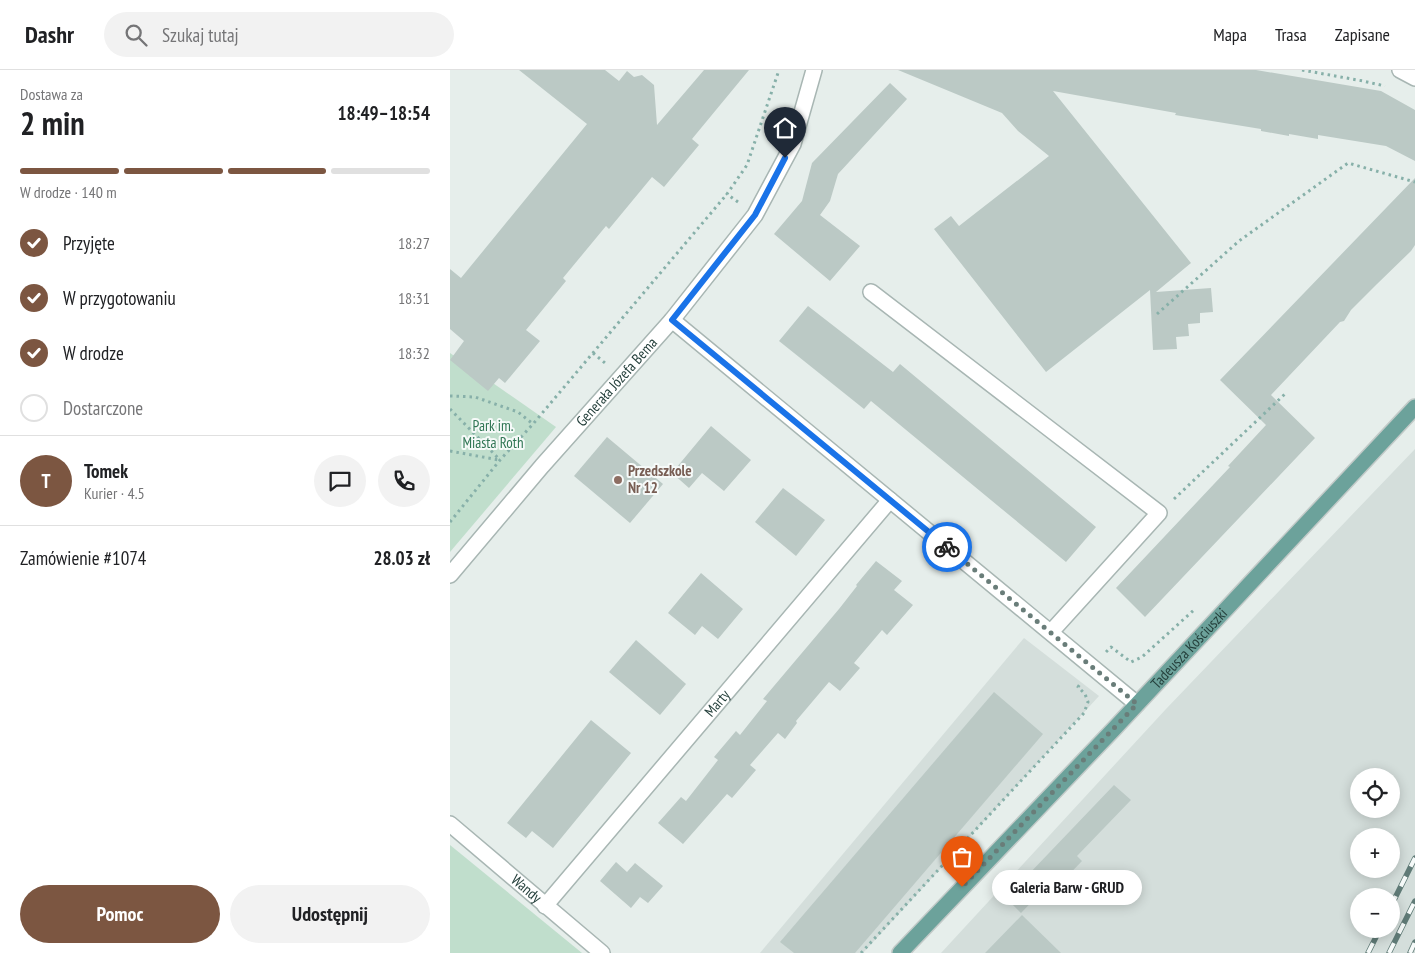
<!DOCTYPE html>
<html lang="pl">
<meta charset="utf-8">
<style>
:root{--surface:#fff;--page:#f2f2f2;--text:#202124;--muted:#757577;--line:#e0e0e0;--accent:#7c5641}
body{margin:0;font-family:"PT Sans Narrow",sans-serif;background:var(--page);color:var(--text);height:100vh;display:flex;flex-direction:column;font-size:19px;white-space:nowrap}
*{box-sizing:border-box;margin:0}
p{font-size:16px;color:var(--muted)}
.icon{flex:none;width:28px;height:28px;fill:none;stroke:currentColor;stroke-width:2;stroke-linecap:round;stroke-linejoin:round}
.map{position:relative;flex:1;overflow:hidden}
.sheet{display:flex;flex-direction:column;background:var(--surface);width:450px}
.sheet>*{flex:none}
.tools{position:absolute;left:900px;top:698px;display:grid;gap:10px}
.tools a{display:grid;place-items:center;width:50px;height:50px;border-radius:50%;background:var(--surface);box-shadow:0 2px 12px #0003;font-size:25px}
.pin{position:absolute;display:grid;place-items:center;width:42px;height:42px;color:#fff;margin:-51px -21px;border-radius:50% 50% 50% 0;rotate:-45deg;box-shadow:0 0 5px #0007}
.pin .icon{rotate:45deg}
.courier{position:absolute;display:grid;place-items:center;width:50px;height:50px;margin:-25px;border:4px solid #1a73e8;border-radius:50%;background:#fff;color:#222;box-shadow:0 1px 6px #0007}
.bubble{position:absolute;height:35px;border-radius:18px;background:var(--surface);box-shadow:0 2px 12px #0003;font-size:16px;font-weight:600;line-height:35px;text-align:center}
.summary em{font-style:normal;font-weight:600}
.summary div{display:flex;flex-direction:column-reverse}
.summary{display:flex;align-items:center;justify-content:space-between;height:85px;padding:0 20px}
h1{font-size:32px;font-weight:600;line-height:38px}
.bar{display:grid;grid-template-columns:repeat(4,1fr);gap:8px 5px;align-content:center;height:60px;padding:0 20px}
.bar i{height:6px;border-radius:4px;background:var(--line)}
.bar .current{background:var(--accent)}
.bar p{grid-column:span 4}
.line{display:flex;align-items:center;gap:12px;padding:0 20px;border-top:1px solid var(--line)}
.line div{flex:1}
.round{display:grid;place-items:center;flex:none;width:52px;height:52px;border-radius:26px;background:var(--page)}
ol{padding:0 20px;list-style:none}
li{display:flex;align-items:center;gap:15px;height:55px}
li p{margin-inline-start:auto}
li .icon{padding:5px;border-radius:50%;background:var(--accent);color:#fff;stroke-width:4}
li:last-child{color:var(--muted)}
li i{width:28px;height:28px;border:2px solid var(--line);border-radius:50%}
.primary-button{display:flex;gap:10px;margin-top:auto;padding:10px 20px}
.primary-button a{flex:1;height:58px;border-radius:30px;background:var(--accent);color:#fff;font-size:20px;font-weight:600;line-height:58px;text-align:center}
.primary-button a+a{background:var(--page);color:var(--text)}
header{display:flex;align-items:center;gap:30px;box-sizing:border-box;height:70px;padding:0 25px;background:var(--surface);border-bottom:1px solid var(--line)}
header strong{font-size:24px}
nav{display:flex;gap:28px;margin-inline-start:auto;font-size:18px}
.search{width:350px;height:45px;background:var(--page);display:flex;align-items:center;gap:12px;box-sizing:border-box;padding:0 18px;border-radius:28px;color:var(--muted);font-size:19px}
main{display:flex;flex:1;min-height:0}
.map>svg:first-child{display:block}
.built{fill:#d4dedb;fill-rule:evenodd}
.green{fill:#c0decc}
.building{fill:#bbc9c5}
.lines{fill:none;stroke-linecap:round;stroke-linejoin:round}
.minor-casing{stroke:#a8b6b3;stroke-width:18}
.major-casing{stroke:#c2cac8;stroke-width:18}
.path{stroke:#87b0a9;stroke-width:3;stroke-dasharray:2.5 4;stroke-linecap:butt}
.minor{stroke:#fff;stroke-width:15}
.major{stroke:#6ca29b;stroke-width:15}
.rail-casing{stroke:#607b77;stroke-width:5.5}
.rail{stroke:#f6faf9;stroke-width:4;stroke-dasharray:11;stroke-linecap:butt}
.done{stroke:#697d79;stroke-width:5;stroke-dasharray:0 9}
.route{stroke:#1a73e8;stroke-width:6}
.education-dot{fill:#8d6e63;stroke:#f6faf9;stroke-width:2}
.labels{text-anchor:middle;stroke-width:4;stroke-linejoin:round;paint-order:stroke}
.street-label{font-size:15px;fill:#25403c;stroke:#f6faf9}
.park-label{font-size:15px;fill:#307654;stroke:#f6faf9}
.education-label{font-size:15px;font-weight:bold;fill:#785e54;stroke:#f6faf9;text-anchor:start}
</style>
<header>
<strong>Dashr</strong>
<div class="search"><svg class="icon" aria-label="search" viewBox="0 0 24 24"><circle cx="10" cy="10" r="6"/><path d="M15 15l6 6"/></svg>Szukaj tutaj</div>
<nav><a>Mapa</a><a>Trasa</a><a>Zapisane</a></nav>
</header>
<main>
<section class="sheet">
<div class="summary"><div><h1>2 min</h1><p>Dostawa za</p></div><em>18:49–18:54</em></div>
<div class="bar"><i class="current"></i><i class="current"></i><i class="current"></i><i></i><p>W drodze · 140 m</p></div>
<ol>
<li><svg class="icon" aria-label="check" viewBox="0 0 24 24"><path d="M5 12l5 5 9-10"/></svg>Przyjęte<p>18:27</p></li>
<li><svg class="icon" aria-label="check" viewBox="0 0 24 24"><path d="M5 12l5 5 9-10"/></svg>W przygotowaniu<p>18:31</p></li>
<li><svg class="icon" aria-label="check" viewBox="0 0 24 24"><path d="M5 12l5 5 9-10"/></svg>W drodze<p>18:32</p></li>
<li><i></i>Dostarczone</li>
</ol>
<div class="line" style="height:90px"><b class="round" style="background:var(--accent);color:#fff">T</b><div><b>Tomek</b><p>Kurier · 4.5</p></div><a class="round"><svg class="icon" aria-label="chat" viewBox="0 0 24 24"><path d="M4 5h16v11H9l-5 4z"/></svg></a><a class="round"><svg class="icon" aria-label="phone" viewBox="0 0 24 24"><path d="M5 4h4l2 5-3 2q2 4 5 5l2-3 5 2v4C11 20 4 13 5 4z"/></svg></a></div>
<div class="line" style="height:65px"><div>Zamówienie #1074</div><b>28.03 zł</b></div>
<div class="primary-button"><a>Pomoc</a><a>Udostępnij</a></div>
</section>
<div class="map">
<svg width="965" height="883" viewBox="0 0 965 883">
<rect width="100%" height="100%" fill="#e6eeeb"/>
<g class="built">
<path d="M 965,379 L 965,883 L 491,883 L 716,639 ZM 909,706 L 941,706 L 941,739 L 909,739 ZM 909,766 L 941,766 L 941,799 L 909,799 ZM 909,826 L 941,826 L 941,859 L 909,859 Z"/>
<polygon points="574,568 649,626 413,883 310,883"/>
</g>
<g class="green">
<polygon points="0,283 106,357 0,482"/>
<polygon points="0,775 132,883 0,883"/>
</g>
<g class="building">
<polygon points="69,0 155,0 169,11 177,1 184,7 192,5 204,15 207,55 254,0 299,0 242,69 249,75 214,117 202,107 159,159 156,156 113,208 116,211 76,260 90,271 55,313 49,308 38,321 0,290 14,271 0,259 0,199 11,208 137,54"/>
<polygon points="448,0 806,0 931,21 965,40 965,91 936,76 868,65 868,69 839,64 839,66 811,61 811,59 725,45 726,43 603,21 741,193 706,222 761,218 763,242 750,243 750,253 738,254 739,266 726,267 727,279 703,280 700,220 596,302 484,159 501,146 509,156 599,86 568,61 552,43"/>
<polygon points="440,13 457,29 388,104 380,131 370,145 410,176 380,211 324,164 352,131 362,93"/>
<polygon points="965,108 965,175 961,181 926,215 901,240 894,251 890,252 821,325 865,368 695,547 666,518 780,397 778,396 816,355 770,310"/>
<polygon points="358,236 443,302 450,294 646,457 616,492 421,331 414,339 329,271"/>
<polygon points="261,356 301,390 274,421 252,403 239,418 222,403"/>
<polygon points="157,367 213,414 180,453 124,406"/>
<polygon points="333,418 375,450 346,486 305,452"/>
<polygon points="426,491 452,511 444,520 463,535 437,565 432,560 404,593 410,598 390,621 379,612 346,651 347,653 335,669 328,663 300,695 306,700 282,728 277,724 233,774 208,753 231,727 236,731 268,690 264,687 286,661 290,665 317,631 313,629 389,539 407,516 406,515"/>
<polygon points="251,503 293,539 268,569 252,556 245,565 218,543"/>
<polygon points="186,570 236,614 210,645 159,602"/>
<polygon points="544,622 593,664 405,883 344,883 330,872"/>
<polygon points="141,650 181,683 103,778 82,761 76,768 57,753"/>
<polygon points="664,715 681,730 627,786 632,791 609,815 604,809 571,843 556,828"/>
<polygon points="166,792 177,802 185,793 213,816 198,833 190,827 181,838 150,811"/>
<polygon points="572,845 611,883 535,883"/>
</g>
<g class="lines">
<g class="minor-casing">
<g id="minor">
<polyline points="950,0 965,8"/>
<polyline points="421,222 709,443 601,562"/>
<polyline points="222,250 687,634"/>
<path id="s1" d="M 0,505 L 92,396 L 222,250 L 305,145 L 343,74 L 364,0"/>
<path id="s2" d="M 0,754 L 152,883"/>
<path id="s3" d="M 95,836 L 440,430"/>
</g>
</g>
<g class="major-casing">
<g id="major">
<path id="s4" d="M 450,883 L 663,660 L 965,337"/>
</g>
</g>
<g class="path">
<polyline points="852,0 913,11 935,16"/>
<polyline points="288,132 277,124 297,95 329,0"/>
<polyline points="707,244 789,171 898,93 965,112"/>
<polyline points="143,283 155,293"/>
<polyline points="0,326 25,327 68,342 83,354"/>
<polyline points="0,339 50,390"/>
<polyline points="0,381 49,390"/>
<polyline points="724,429 836,323"/>
<polyline points="0,452 50,390 83,354 277,124"/>
<polyline points="656,582 661,577 681,592 692,587 745,539"/>
<polyline points="411,883 634,643 638,632 635,624 628,617 630,614"/>
</g>
<use href="#minor" class="minor"/>
<use href="#major" class="major"/>
<g class="rail-casing">
<g id="rail">
<polyline points="941,836 965,788"/>
<polyline points="918,883 930,859"/>
<polyline points="939,883 965,831"/>
<polyline points="960,883 965,872"/>
</g>
</g>
<use href="#rail" class="rail"/>
</g>
<g class="lines">
<polyline class="done" points="497,477 687,634 512,817"/>
<polyline class="route" points="335,88 305,145 222,250 497,477"/>
</g>
<circle class="education-dot" cx="168" cy="410" r="5"/>
<g class="labels">
<g class="street-label">
<text dy="5" stroke="none"><textPath href="#s1" startOffset="255">Generała Józefa Bema</textPath></text>
<text dy="5" stroke="none"><textPath href="#s4" startOffset="420">Tadeusza Kościuszki</textPath></text>
<text dy="5" stroke="none"><textPath href="#s3" startOffset="266">Marty</textPath></text>
<text dy="5" stroke="none"><textPath href="#s2" startOffset="100">Wandy</textPath></text>
</g>
<g class="park-label">
<text x="43" y="361">Park im.<tspan x="43" dy="17">Miasta Roth</tspan></text>
</g>
<g class="education-label">
<text x="178" y="406">Przedszkole<tspan x="178" dy="17">Nr 12</tspan></text>
</g>
</g>
</svg>
<div class="tools">
<a><svg class="icon" aria-label="locate" viewBox="0 0 24 24"><circle cx="12" cy="12" r="6"/><path d="M12 2v4M12 18v4M2 12h4M18 12h4"/></svg></a>
<a>+</a>
<a>−</a>
</div>
<div class="pin" style="left:512px;top:817px;background:#ea580c"><svg class="icon" aria-label="bag" viewBox="0 0 24 24"><path d="M5 8h14l-1 12H6zM9 8a3 3 0 0 1 6 0"/></svg></div>
<div class="pin" style="left:335px;top:88px;background:#1f2937"><svg class="icon" aria-label="home" viewBox="0 0 24 24"><path d="M3 11l9-7 9 7M6 9v11h12V9"/></svg></div>
<div class="courier" style="left:497px;top:477px"><svg class="icon" aria-label="bike" viewBox="0 0 24 24"><circle cx="6" cy="16" r="4"/><circle cx="18" cy="16" r="4"/><path d="M6 16l4-8h5l3 8M10 8l3 8H6M13 5h3"/></svg></div>
<div class="bubble" style="left:542px;top:800px;width:150px">Galeria Barw - GRUD</div>
</div>
</main>
